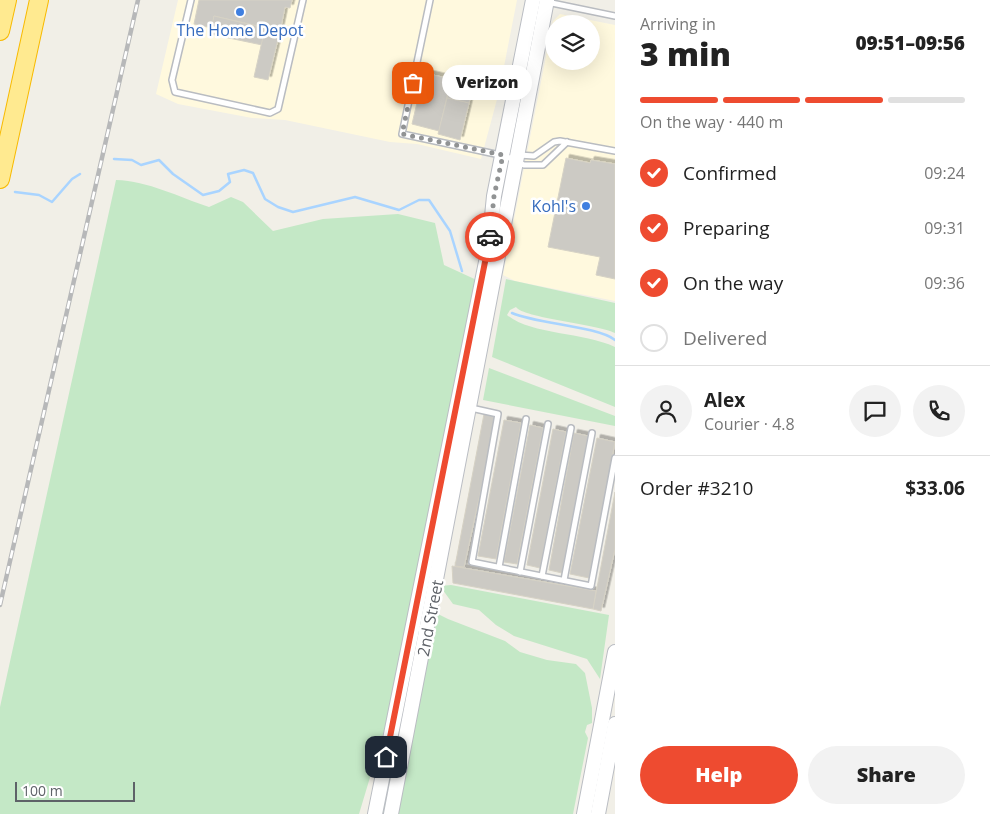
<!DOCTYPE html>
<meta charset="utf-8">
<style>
:root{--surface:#fff;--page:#f2f2f2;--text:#222;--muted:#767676;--line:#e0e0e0;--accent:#ee4b30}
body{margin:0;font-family:"Open Sans",sans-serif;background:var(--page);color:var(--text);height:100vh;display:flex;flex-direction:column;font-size:19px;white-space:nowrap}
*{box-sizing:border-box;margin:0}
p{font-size:16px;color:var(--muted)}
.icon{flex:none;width:28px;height:28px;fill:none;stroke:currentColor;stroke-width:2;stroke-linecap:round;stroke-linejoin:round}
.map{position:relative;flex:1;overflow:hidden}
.side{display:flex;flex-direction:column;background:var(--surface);width:375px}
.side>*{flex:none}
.tools{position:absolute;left:545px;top:15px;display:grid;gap:10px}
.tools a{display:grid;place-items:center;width:55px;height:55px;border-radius:50%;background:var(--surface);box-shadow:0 5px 20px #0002;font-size:25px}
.scale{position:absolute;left:15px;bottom:12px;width:120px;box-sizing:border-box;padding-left:5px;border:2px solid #5e6268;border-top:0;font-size:14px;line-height:18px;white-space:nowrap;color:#5e6268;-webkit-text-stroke:4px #fff;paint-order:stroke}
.pin{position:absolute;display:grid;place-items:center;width:42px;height:42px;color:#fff;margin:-21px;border-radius:10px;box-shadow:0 2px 8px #0006}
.courier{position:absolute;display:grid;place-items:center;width:50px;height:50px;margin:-25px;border:4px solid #ee4b30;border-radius:50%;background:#fff;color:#222;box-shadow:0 1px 6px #0007}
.bubble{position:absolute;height:35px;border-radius:18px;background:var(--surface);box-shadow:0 5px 20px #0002;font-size:16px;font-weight:800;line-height:35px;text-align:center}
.headline em{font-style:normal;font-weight:800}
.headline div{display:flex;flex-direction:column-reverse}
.headline{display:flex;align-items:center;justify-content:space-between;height:85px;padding:0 25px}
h1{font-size:32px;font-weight:800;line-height:38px}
.bar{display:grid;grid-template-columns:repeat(4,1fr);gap:8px 5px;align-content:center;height:60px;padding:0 25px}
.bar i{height:6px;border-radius:4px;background:var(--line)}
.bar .on{background:var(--accent)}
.bar p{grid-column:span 4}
.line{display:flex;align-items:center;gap:12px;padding:0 25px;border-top:1px solid var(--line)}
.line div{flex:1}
.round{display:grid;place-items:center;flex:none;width:52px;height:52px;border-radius:26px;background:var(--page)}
ol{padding:0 25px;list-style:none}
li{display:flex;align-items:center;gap:15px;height:55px}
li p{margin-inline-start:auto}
li .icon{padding:5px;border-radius:50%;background:var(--accent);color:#fff;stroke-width:4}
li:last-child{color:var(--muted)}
li i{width:28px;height:28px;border:2px solid var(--line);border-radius:50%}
.cta{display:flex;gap:10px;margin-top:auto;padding:10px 25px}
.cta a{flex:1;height:58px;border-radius:30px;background:var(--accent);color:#fff;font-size:20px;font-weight:800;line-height:58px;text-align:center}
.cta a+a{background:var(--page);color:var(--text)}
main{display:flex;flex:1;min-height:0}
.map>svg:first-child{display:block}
.commercial{fill:#fff9de;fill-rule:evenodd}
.green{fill:#c4e8c6}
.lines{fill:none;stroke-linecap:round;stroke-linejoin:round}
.stream{stroke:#a9d4ff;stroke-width:2.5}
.building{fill:#cccac4;stroke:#d6d2c5;filter:url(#shadow)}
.lane-casing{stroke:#b9bcc1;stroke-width:8}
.secondary-casing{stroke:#babdc3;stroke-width:16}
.highway-casing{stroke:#f8ba00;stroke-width:20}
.lane{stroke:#fff;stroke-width:5}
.secondary{stroke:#fff;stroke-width:14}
.highway{stroke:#ffea90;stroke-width:18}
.rail-casing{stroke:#b7b8b9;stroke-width:4.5}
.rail{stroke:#fff;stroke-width:2.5;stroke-dasharray:8;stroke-linecap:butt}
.done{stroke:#919394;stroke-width:5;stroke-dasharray:0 9}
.route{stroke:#ee4b30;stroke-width:6}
.shop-dot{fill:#3f7fe0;stroke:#fff;stroke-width:2}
.labels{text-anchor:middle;stroke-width:5;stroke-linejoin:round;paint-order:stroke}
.shop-label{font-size:16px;fill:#366cbe;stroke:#fff}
.street-label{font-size:16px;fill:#5e6268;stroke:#fff}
</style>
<main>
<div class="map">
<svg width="615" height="814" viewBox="0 0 615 814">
<defs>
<filter id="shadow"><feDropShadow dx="3.5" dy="-3.5" stdDeviation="0" flood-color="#0004"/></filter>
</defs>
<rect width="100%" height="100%" fill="#f1efe7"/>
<g class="commercial">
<polygon points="178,0 517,0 499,92 481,159 417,144 390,142 285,120 252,118 178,104 156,94"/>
<path d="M 560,14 L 615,25 L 615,301 L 515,281 L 503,275 L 553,21 ZM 554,24 L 591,24 L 591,61 L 554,61 Z"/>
</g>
<g class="green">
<path d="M 116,180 C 148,181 179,197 209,207 L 231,197 L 243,202 L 273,231 L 323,219 L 398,214 L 435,223 L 444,265 L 481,282 L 387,721 L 359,814 L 0,814 L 0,707 Z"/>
<path d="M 506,279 L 615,303 L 615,333 C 597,324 523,318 516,307 L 510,310 L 507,315 C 531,335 583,332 615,347 L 615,407 L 492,357 Z"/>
<polygon points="489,368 615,416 615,426 483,400"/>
<polygon points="451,585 609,615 600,679 587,659 514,636 496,625 479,610 453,604 440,586"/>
<polygon points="432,611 448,619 505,641 520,652 547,660 576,664 585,673 592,708 592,723 587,725 585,732 588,738 573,814 376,814 409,714"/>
</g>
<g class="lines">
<g class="stream">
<polyline points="114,159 132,160 141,165 159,160 173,174 203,195 219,191 230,182 228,174 244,170 253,173 265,199 278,207 293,212 355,197 399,210 419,200 429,200 450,231 462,271"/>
<polyline points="15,192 39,195 52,202 72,179 80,174"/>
<path d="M 512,313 C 537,324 597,326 615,340"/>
</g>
</g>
<g class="building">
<polygon points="199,0 292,0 290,8 285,7 280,31 214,16 212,28 194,24"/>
<polygon points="214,16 265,28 262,45 210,34"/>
<polygon points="265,28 280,31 268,80 254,77"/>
<polygon points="424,73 451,79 439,131 412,124"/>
<polygon points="452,75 474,80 469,103 447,98"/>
<polygon points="447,98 469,103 460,140 438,134"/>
<polygon points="566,158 590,163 591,160 615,164 615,279 596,275 600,257 548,247"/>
<polygon points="484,414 497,416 464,567 455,566"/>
<polygon points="504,420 521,423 496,559 478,556"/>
<polygon points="530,425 543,428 517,564 504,562"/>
<polygon points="553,429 566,432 540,568 527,565"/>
<polygon points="574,433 588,436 562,573 549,570"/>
<polygon points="597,438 615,442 589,578 570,574"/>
<polygon points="615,492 615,549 601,611 593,609"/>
<polygon points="452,566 596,591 593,609 453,583"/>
</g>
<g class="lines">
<g class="lane-casing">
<g id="lane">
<polyline points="191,0 172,80 175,92 270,113 278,109 303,0"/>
<polyline points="430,0 402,134 500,155"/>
<polyline points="547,2 615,16"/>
<polyline points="487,72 515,79"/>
<polyline points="503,155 524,165 543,165 567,142"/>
<polyline points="519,155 534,156 554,142 560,141 615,151"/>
<polyline points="471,408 498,414 472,562 591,586 615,458"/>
<polyline points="499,567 526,419"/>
<polyline points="520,572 548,424"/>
<polyline points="542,576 571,428"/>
<polyline points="564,580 592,433"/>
</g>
</g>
<g class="secondary-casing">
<g id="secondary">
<polyline points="375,814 489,247 494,196 533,0"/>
<polyline points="391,814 547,0"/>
<polyline points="584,814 615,652"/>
<polyline points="598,814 615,724"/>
</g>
</g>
<g class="highway-casing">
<g id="highway">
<polyline points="0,31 7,0"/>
<polyline points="0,179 39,0"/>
</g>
</g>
<use href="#lane" class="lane"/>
<use href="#secondary" class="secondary"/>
<use href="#highway" class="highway"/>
<g class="rail-casing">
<polyline id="rail" points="0,605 138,0"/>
</g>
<use href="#rail" class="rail"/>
</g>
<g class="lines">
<polyline class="done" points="413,83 402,134 503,155 494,196 490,237"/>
<polyline class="route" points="386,757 490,237"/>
</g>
<g class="shop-dot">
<circle cx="240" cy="12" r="5"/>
<circle cx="586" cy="206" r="5"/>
</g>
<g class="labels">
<g class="shop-label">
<text x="240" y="36">The Home Depot</text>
<text x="576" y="212" text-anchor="end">Kohl's</text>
</g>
<g class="street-label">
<text transform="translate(430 618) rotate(-79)" y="6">2nd Street</text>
</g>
</g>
</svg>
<div class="tools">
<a><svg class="icon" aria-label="layers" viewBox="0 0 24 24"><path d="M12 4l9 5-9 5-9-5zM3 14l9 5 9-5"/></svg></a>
</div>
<div class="scale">100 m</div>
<div class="pin" style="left:413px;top:83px;background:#ea580c"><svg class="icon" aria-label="bag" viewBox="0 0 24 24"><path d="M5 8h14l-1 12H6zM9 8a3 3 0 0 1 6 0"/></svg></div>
<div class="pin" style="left:386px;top:757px;background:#1f2937"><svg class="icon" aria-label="home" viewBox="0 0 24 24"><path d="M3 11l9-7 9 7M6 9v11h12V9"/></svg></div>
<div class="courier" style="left:490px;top:237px"><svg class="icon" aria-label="car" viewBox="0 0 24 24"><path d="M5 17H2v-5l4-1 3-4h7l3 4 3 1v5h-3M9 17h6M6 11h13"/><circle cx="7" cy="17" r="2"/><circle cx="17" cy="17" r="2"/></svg></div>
<div class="bubble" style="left:442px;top:65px;width:90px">Verizon</div>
</div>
<section class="side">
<div class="headline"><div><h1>3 min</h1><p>Arriving in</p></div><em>09:51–09:56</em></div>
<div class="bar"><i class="on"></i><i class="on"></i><i class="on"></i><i></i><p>On the way · 440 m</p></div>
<ol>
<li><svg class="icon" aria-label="check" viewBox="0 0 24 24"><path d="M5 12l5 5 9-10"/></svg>Confirmed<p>09:24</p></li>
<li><svg class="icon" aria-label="check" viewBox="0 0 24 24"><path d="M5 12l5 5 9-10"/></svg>Preparing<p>09:31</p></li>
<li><svg class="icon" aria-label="check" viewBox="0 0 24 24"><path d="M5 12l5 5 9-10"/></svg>On the way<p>09:36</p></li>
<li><i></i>Delivered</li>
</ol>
<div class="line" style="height:90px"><a class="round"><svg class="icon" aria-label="person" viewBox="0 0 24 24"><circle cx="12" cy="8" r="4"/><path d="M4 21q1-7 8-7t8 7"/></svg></a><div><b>Alex</b><p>Courier · 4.8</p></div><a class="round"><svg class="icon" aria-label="chat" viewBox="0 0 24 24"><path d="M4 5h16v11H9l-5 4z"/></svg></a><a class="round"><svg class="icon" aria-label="phone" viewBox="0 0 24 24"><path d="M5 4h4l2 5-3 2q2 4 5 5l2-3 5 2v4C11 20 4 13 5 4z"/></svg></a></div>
<div class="line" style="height:65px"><div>Order #3210</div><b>$33.06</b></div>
<div class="cta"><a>Help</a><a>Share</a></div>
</section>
</main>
